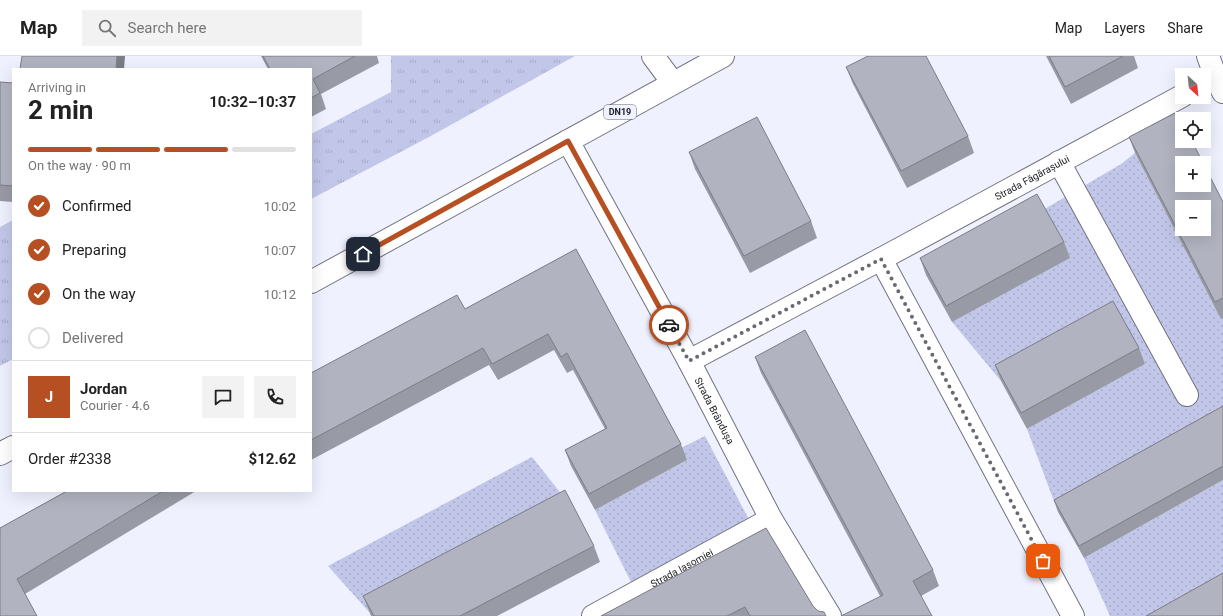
<!DOCTYPE html>
<meta charset="utf-8">
<style>
:root{--surface:#fff;--page:#f2f2f2;--text:#222;--muted:#767676;--line:#e0e0e0;--accent:#b65022}
body{margin:0;font-family:Roboto,sans-serif;background:var(--page);color:var(--text);height:100vh;display:flex;flex-direction:column;font-size:15px;white-space:nowrap}
*{box-sizing:border-box;margin:0}
p{font-size:13px;color:var(--muted)}
.icon{flex:none;width:22px;height:22px;fill:none;stroke:currentColor;stroke-width:2;stroke-linecap:round;stroke-linejoin:round}
.map{position:relative;flex:1;overflow:hidden}
.sheet{position:absolute;left:12px;top:12px;width:300px;height:424px;display:flex;flex-direction:column;background:var(--surface);border-radius:0px;box-shadow:0 4px 16px #0002}
.sheet>*{flex:none}
.needle{width:26px;rotate:153deg}
.tools{position:absolute;left:1175px;top:12px;display:grid;gap:8px}
.tools a{display:grid;place-items:center;width:36px;height:36px;border-radius:0px;background:var(--surface);box-shadow:0 4px 16px #0002;font-size:20px}
.pin{position:absolute;display:grid;place-items:center;width:34px;height:34px;color:#fff;margin:-17px;border-radius:8px;box-shadow:0 2px 6px #0006}
.courier{position:absolute;display:grid;place-items:center;width:40px;height:40px;margin:-20px;border:3px solid #b65022;border-radius:50%;background:#fff;color:#222;box-shadow:0 1px 5px #0007}
.head em{font-style:normal;font-weight:700}
.head div{display:flex;flex-direction:column-reverse}
.head{display:flex;align-items:center;justify-content:space-between;height:68px;padding:0 16px}
h1{font-size:26px;font-weight:700;line-height:30px}
.bar{display:grid;grid-template-columns:repeat(4,1fr);gap:6px 4px;align-content:center;height:48px;padding:0 16px}
.bar i{height:5px;border-radius:3px;background:var(--line)}
.bar .current{background:var(--accent)}
.bar p{grid-column:span 4}
.line{display:flex;align-items:center;gap:10px;padding:0 16px;border-top:1px solid var(--line)}
.line div{flex:1}
.round{display:grid;place-items:center;flex:none;width:42px;height:42px;border-radius:0px;background:var(--page)}
ol{padding:0 16px;list-style:none}
li{display:flex;align-items:center;gap:12px;height:44px}
li p{margin-inline-start:auto}
li .icon{padding:4px;border-radius:50%;background:var(--accent);color:#fff;stroke-width:4}
li:last-child{color:var(--muted)}
li i{width:22px;height:22px;border:2px solid var(--line);border-radius:50%}
header{display:flex;align-items:center;gap:24px;box-sizing:border-box;height:56px;padding:0 20px;background:var(--surface);border-bottom:1px solid var(--line)}
header strong{font-size:19px}
nav{display:flex;gap:22px;margin-inline-start:auto;font-size:14px}
.search{width:280px;height:36px;background:var(--page);display:flex;align-items:center;gap:10px;box-sizing:border-box;padding:0 14px;border-radius:0px;color:var(--muted);font-size:15px}
.map>svg:first-child{display:block}
.grass{fill:url(#grass-dots)}
.park{fill:url(#park-tufts)}
.lines{fill:none;stroke-linecap:round;stroke-linejoin:round}
.minor-casing{stroke:#70727e;stroke-width:24}
.tertiary-casing{stroke:#70727e;stroke-width:24}
.primary-casing{stroke:#70727e;stroke-width:24}
.minor{stroke:#fff;stroke-width:22}
.tertiary{stroke:#fff;stroke-width:22}
.primary{stroke:#fff;stroke-width:22}
.wall{fill:#989aa5}
.shaded-wall{fill:#7c7d86}
.building{fill:#b1b3c0;stroke:#7c7d86;fill-rule:evenodd}
.done{stroke:#686a72;stroke-width:4;stroke-dasharray:0 7.2}
.route{stroke:#b65022;stroke-width:5}
.labels{text-anchor:middle;stroke-width:4;stroke-linejoin:round;paint-order:stroke}
.shield{fill:#eff1ff;stroke:#5e5f67;stroke-width:1}
.shield-label{font-size:9px;font-weight:bold;fill:#202126}
.street-label{font-size:10px;fill:#202126;stroke:#eff1ff}
</style>
<header>
<strong>Map</strong>
<div class="search"><svg class="icon" aria-label="search" viewBox="0 0 24 24"><circle cx="10" cy="10" r="6"/><path d="M15 15l6 6"/></svg>Search here</div>
<nav><a>Map</a><a>Layers</a><a>Share</a></nav>
</header>
<div class="map">
<svg width="1223" height="560" viewBox="0 0 1223 560">
<defs>
<pattern id="grass-dots" width="8" height="8" patternUnits="userSpaceOnUse"><rect width="8" height="8" fill="#c2c7e9"/><path d="M2 2h.1M6 6h.1" fill="none" stroke="#a6abc8" stroke-width="1.8" stroke-linecap="round"/></pattern>
<pattern id="park-tufts" width="24" height="20" patternUnits="userSpaceOnUse"><rect width="24" height="20" fill="#c2c7e9"/><path d="M3 7l-1-3M5 7V3M7 7l1-3M15 17l-1-3M17 17v-4M19 17l1-3" fill="none" stroke="#a6abc8"/></pattern>
</defs>
<rect width="100%" height="100%" fill="#eff1ff"/>
<g class="grass">
<polygon points="1135,97 1221,262 1223,262 1223,364 1058,456 1027,373 1145,308 1118,261 1001,325 952,266 1069,202 1043,154 1121,108"/>
<polygon points="705,380 754,473 636,536 595,454 687,404 681,392"/>
<polygon points="532,401 571,450 369,556 328,510"/>
<polygon points="1223,424 1223,534 1177,560 1110,560 1084,502"/>
</g>
<g class="park">
<polygon points="391,0 575,0 429,81 311,143 311,78 391,36"/>
<polygon points="13,164 13,303 0,310 0,171"/>
</g>
<g class="lines">
<g class="minor-casing">
<g id="minor">
<polyline points="1208,0 1216,22 1223,36"/>
<path id="s1" d="M 568,85 L 689,305 L 771,463 L 830,560"/>
<polyline points="1059,106 1187,339"/>
<polyline points="881,203 1073,560"/>
<path id="s2" d="M 689,305 L 881,203 L 1182,40"/>
<path id="s3" d="M 593,560 L 771,463"/>
</g>
</g>
<g class="tertiary-casing">
<polyline id="tertiary" points="653,0 673,27"/>
</g>
<g class="primary-casing">
<g id="primary">
<polyline points="311,226 723,0"/>
<polyline points="0,398 13,391"/>
</g>
</g>
<use href="#minor" class="minor"/>
<use href="#tertiary" class="tertiary"/>
<use href="#primary" class="primary"/>
</g>
<g class="wall">
<polygon points="261,0 377,0 379,7 321,38 326,53 311,61 311,13 268,13"/>
<polygon points="1046,0 1134,0 1138,12 1071,48"/>
<polygon points="846,11 968,80 974,97 907,132 853,28"/>
<polygon points="0,26 13,27 13,146 0,145"/>
<polygon points="1129,81 1223,146 1223,262 1221,263 1135,97"/>
<polygon points="689,96 811,165 817,182 750,217 695,113"/>
<polygon points="1064,186 1070,202 952,266 926,219 920,202"/>
<polygon points="576,193 681,388 687,404 595,454 571,410 565,394 605,373 573,314 567,317 554,294 498,324 489,309 311,404 311,317 465,253"/>
<polygon points="1139,292 1145,308 1027,373 1001,325 995,309"/>
<polygon points="755,301 933,514 939,530 921,540 880,540 761,317"/>
<polygon points="1223,350 1223,424 1084,502 1058,456 1054,444"/>
<polygon points="67,435 196,435 25,538 0,560 0,472"/>
<polygon points="766,472 813,550 818,555 826,560 601,560"/>
<polygon points="594,490 600,506 497,560 371,560 363,540"/>
</g>
<polygon class="shaded-wall" points="117,0 125,0 124,13 116,13"/>
<g class="building">
<polygon points="22,0 117,0 116,13 20,13"/>
<polygon points="263,0 355,0 313,23 320,37 311,42 311,13 270,13"/>
<polygon points="868,0 926,0 968,80 901,115 846,11"/>
<polygon points="1049,0 1123,0 1065,31"/>
<polygon points="0,26 13,27 13,130 0,129"/>
<path d="M 1177,56 L 1182,66 L 1182,85 L 1192,85 L 1203,107 L 1182,107 L 1182,129 L 1204,129 L 1204,109 L 1223,146 L 1223,242 L 1215,246 L 1129,81 ZM 1182,151 L 1204,151 L 1204,173 L 1182,173 Z"/>
<polygon points="757,61 811,165 744,200 689,96"/>
<polygon points="1037,138 1064,186 946,250 920,202"/>
<polygon points="576,193 681,388 589,438 565,394 607,372 567,297 561,301 548,278 492,308 483,292 311,384 311,317 457,239 465,253"/>
<polygon points="1113,245 1139,292 1021,357 995,309"/>
<polygon points="805,274 933,514 913,525 932,560 841,560 883,539 755,301"/>
<polygon points="1223,350 1223,410 1079,490 1054,444"/>
<polygon points="565,434 594,490 460,560 374,560 363,540"/>
<polygon points="67,435 163,435 17,523 37,560 0,560 0,472"/>
<polygon points="766,472 813,550 818,555 824,556 826,560 750,560 745,551 727,560 601,560"/>
<polygon points="1223,517 1223,560 1146,560"/>
</g>
<g class="lines">
<polyline class="done" points="669,269 689,305 881,203 1043,505"/>
<polyline class="route" points="363,198 568,85 669,269"/>
</g>
<g class="labels">
<rect class="shield" x="604" y="49" width="32" height="14" rx="3"/>
<g class="shield-label">
<text x="620" y="59">DN19</text>
</g>
<g class="street-label">
<text dy="4" stroke="none"><textPath href="#s2" startOffset="389">Strada Făgărașului</textPath></text>
<text dy="4" stroke="none"><textPath href="#s1" startOffset="307">Strada Brândușa</textPath></text>
<text dy="4" stroke="none"><textPath href="#s3" startOffset="101">Strada Iasomiei</textPath></text>
</g>
</g>
</svg>
<div class="tools">
<a><svg class="needle" viewBox="-14 -14 28 28"><path d="M0-13l5 13h-10z" fill="#e53935"/><path d="M0 13l5-13h-10z" fill="#767676"/></svg></a>
<a><svg class="icon" aria-label="locate" viewBox="0 0 24 24"><circle cx="12" cy="12" r="6"/><path d="M12 2v4M12 18v4M2 12h4M18 12h4"/></svg></a>
<a>+</a>
<a>−</a>
</div>
<div class="pin" style="left:1043px;top:505px;background:#ea580c"><svg class="icon" aria-label="bag" viewBox="0 0 24 24"><path d="M5 8h14l-1 12H6zM9 8a3 3 0 0 1 6 0"/></svg></div>
<div class="pin" style="left:363px;top:198px;background:#1f2937"><svg class="icon" aria-label="home" viewBox="0 0 24 24"><path d="M3 11l9-7 9 7M6 9v11h12V9"/></svg></div>
<div class="courier" style="left:669px;top:269px"><svg class="icon" aria-label="car" viewBox="0 0 24 24"><path d="M5 17H2v-5l4-1 3-4h7l3 4 3 1v5h-3M9 17h6M6 11h13"/><circle cx="7" cy="17" r="2"/><circle cx="17" cy="17" r="2"/></svg></div>
<section class="sheet">
<div class="head"><div><h1>2 min</h1><p>Arriving in</p></div><em>10:32–10:37</em></div>
<div class="bar"><i class="current"></i><i class="current"></i><i class="current"></i><i></i><p>On the way · 90 m</p></div>
<ol>
<li><svg class="icon" aria-label="check" viewBox="0 0 24 24"><path d="M5 12l5 5 9-10"/></svg>Confirmed<p>10:02</p></li>
<li><svg class="icon" aria-label="check" viewBox="0 0 24 24"><path d="M5 12l5 5 9-10"/></svg>Preparing<p>10:07</p></li>
<li><svg class="icon" aria-label="check" viewBox="0 0 24 24"><path d="M5 12l5 5 9-10"/></svg>On the way<p>10:12</p></li>
<li><i></i>Delivered</li>
</ol>
<div class="line" style="height:72px"><b class="round" style="background:var(--accent);color:#fff">J</b><div><b>Jordan</b><p>Courier · 4.6</p></div><a class="round"><svg class="icon" aria-label="chat" viewBox="0 0 24 24"><path d="M4 5h16v11H9l-5 4z"/></svg></a><a class="round"><svg class="icon" aria-label="phone" viewBox="0 0 24 24"><path d="M5 4h4l2 5-3 2q2 4 5 5l2-3 5 2v4C11 20 4 13 5 4z"/></svg></a></div>
<div class="line" style="height:52px"><div>Order #2338</div><b>$12.62</b></div>
</section>
</div>
